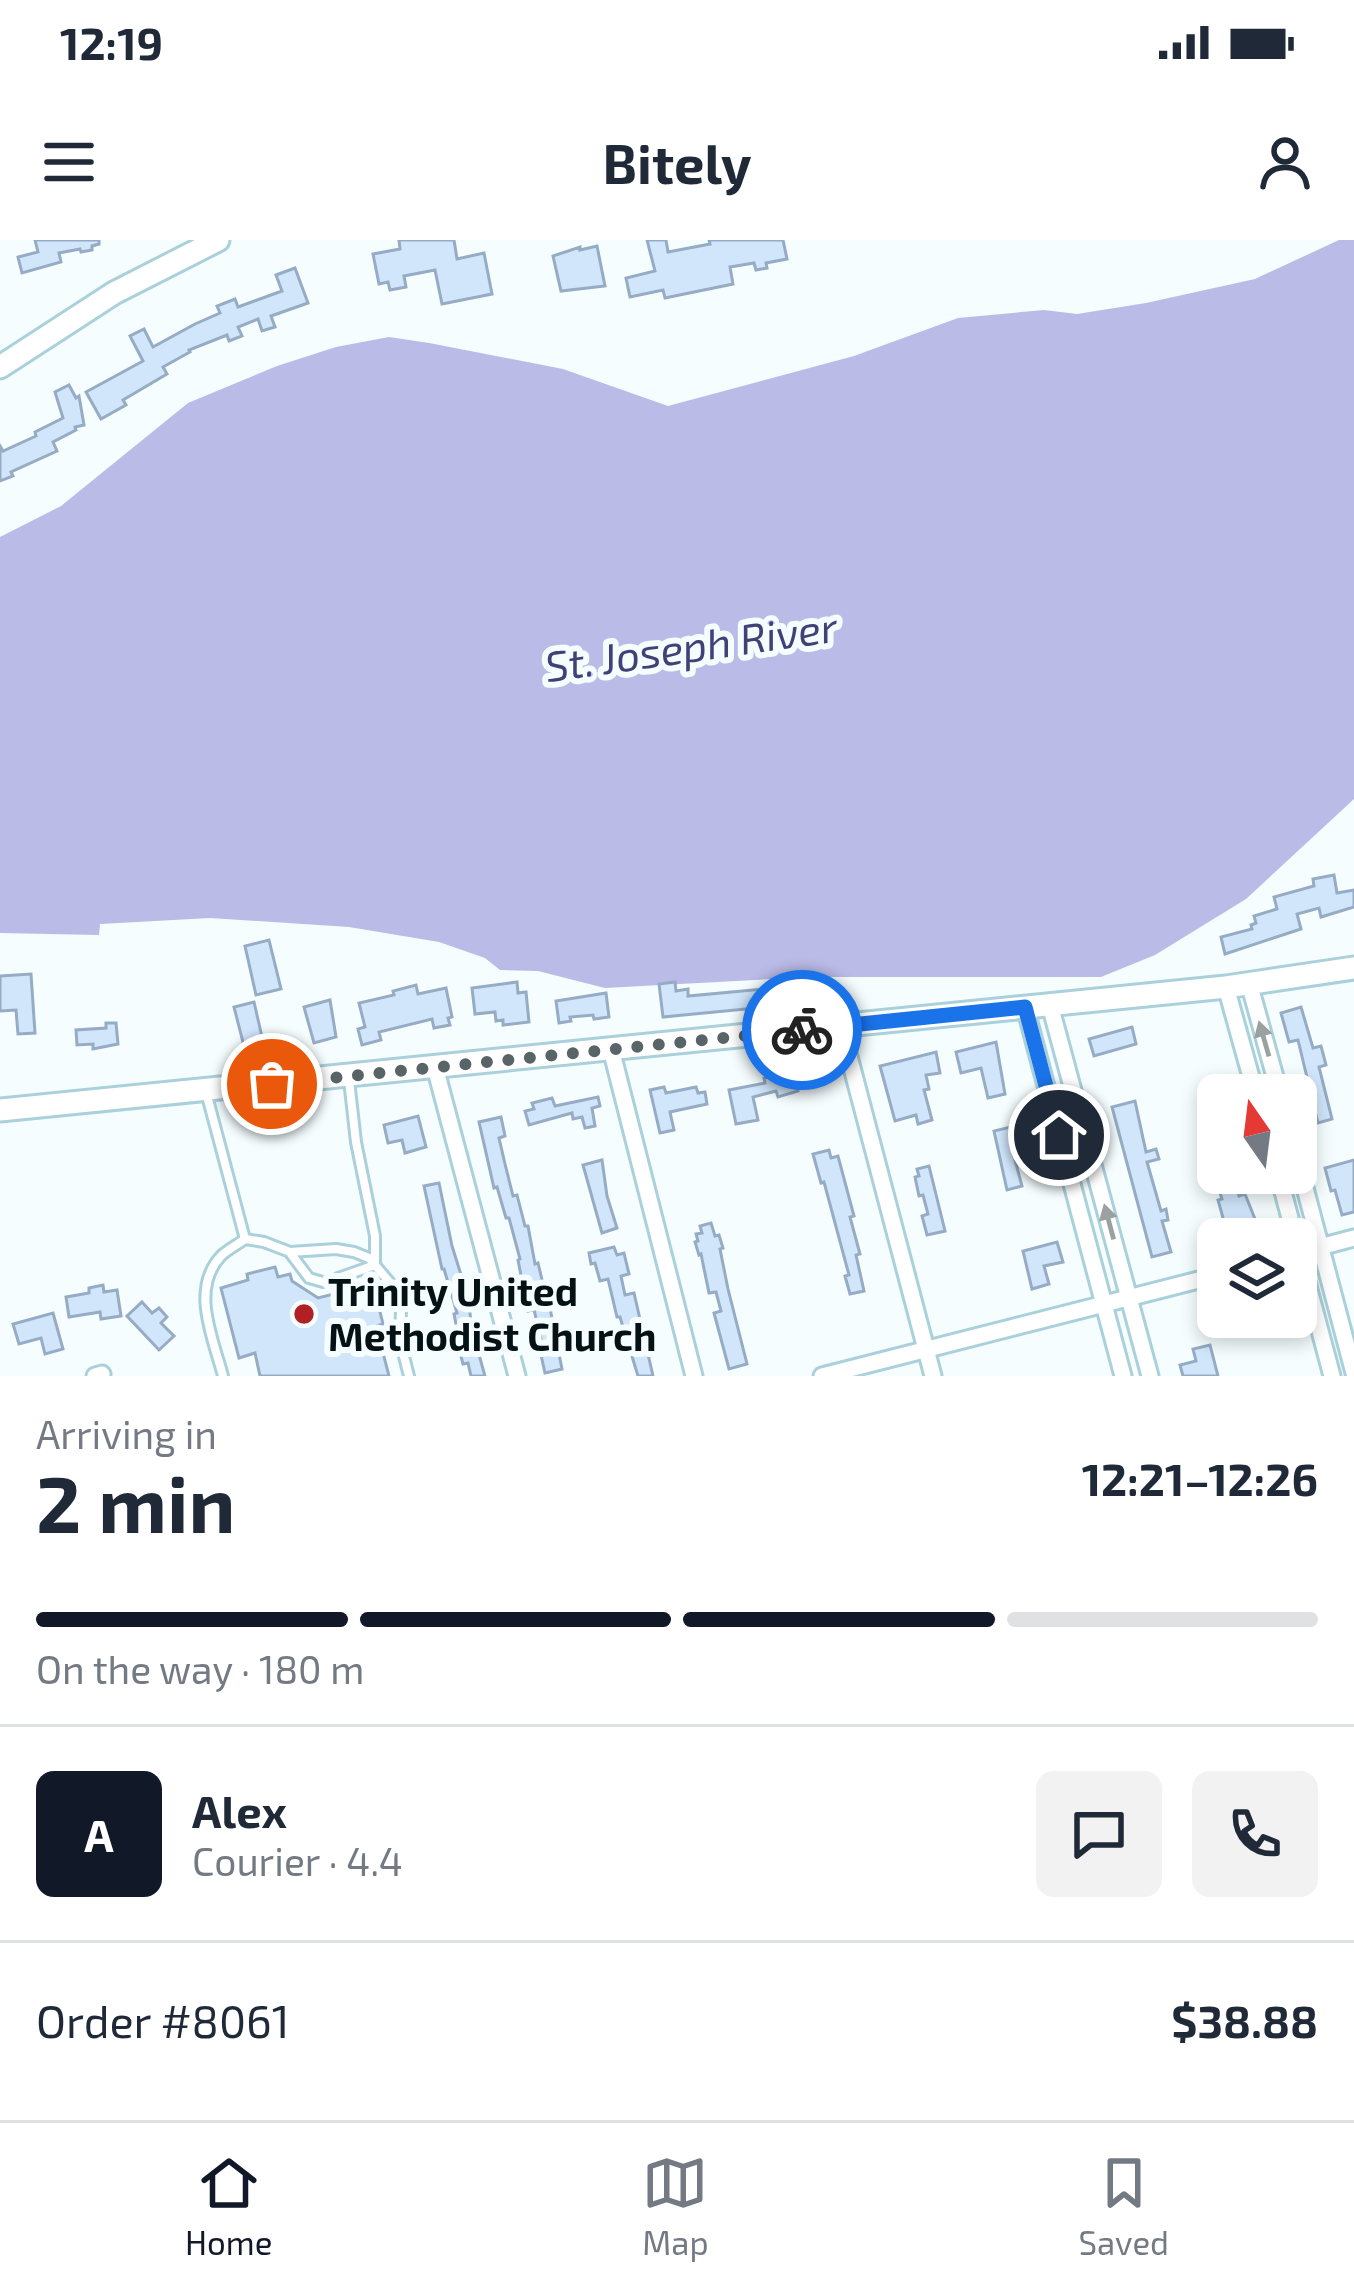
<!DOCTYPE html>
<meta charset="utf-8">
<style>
:root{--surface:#fff;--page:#f2f2f3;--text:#1f2937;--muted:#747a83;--line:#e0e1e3;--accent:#111827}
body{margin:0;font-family:"Exo 2",sans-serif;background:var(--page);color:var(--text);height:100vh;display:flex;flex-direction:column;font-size:45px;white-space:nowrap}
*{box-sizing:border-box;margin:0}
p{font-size:39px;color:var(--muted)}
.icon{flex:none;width:66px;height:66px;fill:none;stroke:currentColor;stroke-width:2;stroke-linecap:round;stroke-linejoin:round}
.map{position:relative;height:1136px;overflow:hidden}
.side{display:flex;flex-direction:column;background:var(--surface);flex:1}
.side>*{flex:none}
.needle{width:78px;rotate:346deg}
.fabs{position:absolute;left:1197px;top:834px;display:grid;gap:24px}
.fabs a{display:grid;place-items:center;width:120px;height:120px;border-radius:18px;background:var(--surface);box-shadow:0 6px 18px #0003;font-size:60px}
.pin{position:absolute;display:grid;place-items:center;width:102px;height:102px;color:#fff;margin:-51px;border:6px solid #fff;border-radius:50%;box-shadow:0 3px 12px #0007}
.courier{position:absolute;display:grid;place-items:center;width:120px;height:120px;margin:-60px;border:9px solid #1a73e8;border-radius:50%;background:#fff;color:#222;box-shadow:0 3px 15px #0007}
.summary em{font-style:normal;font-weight:700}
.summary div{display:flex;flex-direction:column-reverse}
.summary{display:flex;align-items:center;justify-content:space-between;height:204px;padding:0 36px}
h1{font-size:78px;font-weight:700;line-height:90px}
.bar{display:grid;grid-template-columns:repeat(4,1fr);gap:18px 12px;align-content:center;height:144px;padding:0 36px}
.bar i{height:15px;border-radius:9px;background:var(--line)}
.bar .current{background:var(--accent)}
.bar p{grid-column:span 4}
.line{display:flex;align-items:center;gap:30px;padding:0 36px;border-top:3px solid var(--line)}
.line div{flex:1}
.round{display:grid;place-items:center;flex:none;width:126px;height:126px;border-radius:18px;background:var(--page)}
.status{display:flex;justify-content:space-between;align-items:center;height:84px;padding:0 60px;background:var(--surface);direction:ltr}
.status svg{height:33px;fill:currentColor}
header{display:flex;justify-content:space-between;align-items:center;height:156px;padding:0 36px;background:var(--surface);font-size:54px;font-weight:700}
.menu{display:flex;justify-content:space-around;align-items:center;height:168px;border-top:3px solid var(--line);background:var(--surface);font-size:33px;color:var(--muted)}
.menu a{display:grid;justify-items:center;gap:6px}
.menu .current{color:var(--accent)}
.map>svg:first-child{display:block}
.water{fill:#babbe7}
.building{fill:#d1e6fb;stroke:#95acc4;stroke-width:3}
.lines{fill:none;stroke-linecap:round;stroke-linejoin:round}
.lane-casing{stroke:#aad1db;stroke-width:14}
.street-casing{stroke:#aad1db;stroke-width:21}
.secondary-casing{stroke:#aad1db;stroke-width:27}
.lane{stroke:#fff;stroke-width:8}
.street{stroke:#fff;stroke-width:15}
.secondary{stroke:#fff;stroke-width:21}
.oneway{fill:#9ba0a1}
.done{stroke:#586467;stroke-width:12;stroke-dasharray:0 21.6}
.route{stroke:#1a73e8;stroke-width:15}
.poi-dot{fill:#b12022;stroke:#f5fdff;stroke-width:4.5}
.labels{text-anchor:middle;stroke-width:12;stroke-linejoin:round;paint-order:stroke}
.poi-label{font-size:39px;font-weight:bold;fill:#041215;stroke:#f5fdff;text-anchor:start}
.water-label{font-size:42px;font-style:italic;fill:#434077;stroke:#f5fdff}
</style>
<div class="status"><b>12:19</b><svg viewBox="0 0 49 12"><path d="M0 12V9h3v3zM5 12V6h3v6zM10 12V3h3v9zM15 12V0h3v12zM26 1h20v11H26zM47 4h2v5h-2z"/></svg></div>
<header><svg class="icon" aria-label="menu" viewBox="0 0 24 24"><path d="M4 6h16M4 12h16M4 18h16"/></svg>Bitely<svg class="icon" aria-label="person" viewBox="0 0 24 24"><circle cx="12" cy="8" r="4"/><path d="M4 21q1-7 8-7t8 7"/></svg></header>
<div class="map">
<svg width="1354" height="1136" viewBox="0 0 1354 1136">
<rect width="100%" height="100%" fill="#f5fdff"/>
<polygon class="water" points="1339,0 1354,0 1354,559 1246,659 1155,715 1101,737 810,737 605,748 538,731 500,730 485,718 439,702 349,687 210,678 100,684 99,695 0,693 0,297 61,266 188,163 277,126 336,107 389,97 429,103 563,129 668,166 854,116 958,78 1044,70 1077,74 1146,63 1255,39"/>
<g class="building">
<polygon points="35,0 99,0 99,4 92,6 92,10 81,12 80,9 59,13 61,22 22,33 18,17 38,12"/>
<polygon points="399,0 454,0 457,19 484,13 492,54 442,64 435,30 404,36 406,47 390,50 388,42 379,44 373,14 400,9"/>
<polygon points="647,0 666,0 668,12 710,4 709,0 783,0 787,19 766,23 767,28 756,30 754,23 730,27 733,44 665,58 663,50 630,57 626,38 655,31"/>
<polygon points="597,6 605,46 561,51 553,16 580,7 580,10"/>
<polygon points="295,28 308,63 271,76 275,87 262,91 258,79 238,87 242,96 229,101 227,95 189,110 190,112 163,127 167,134 123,160 126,165 101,179 86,152 143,121 130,96 144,89 153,107 195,84 220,73 217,66 235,59 238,67 282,51 276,35"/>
<polygon points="69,145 76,158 79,156 84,185 75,187 76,190 53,202 57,211 11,232 13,236 0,241 0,206 3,211 36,196 35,192 63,178 55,152"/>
<polygon points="1334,635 1337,653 1354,650 1354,667 1321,677 1319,668 1297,674 1301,689 1225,714 1221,697 1252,689 1251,685 1256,683 1254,676 1277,669 1274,657 1314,646 1313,639"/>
<polygon points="269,700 281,749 256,755 245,706"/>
<polygon points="31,734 35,793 18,794 16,770 0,771 0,736"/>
<polygon points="517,742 518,753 526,752 529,782 503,785 503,780 496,781 495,772 475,774 472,748"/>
<polygon points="675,742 676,751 688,749 688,756 774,748 776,766 663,777 659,744"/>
<polygon points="416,745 418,754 446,748 452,777 448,778 450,785 434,788 432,779 379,792 381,800 362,805 358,789 365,787 359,763 394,755 393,751"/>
<polygon points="606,753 609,777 594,779 593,775 570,777 571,781 559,783 556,761"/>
<polygon points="330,760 336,797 314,803 304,767"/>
<polygon points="254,762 265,810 246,814 234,767"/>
<polygon points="1301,767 1313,808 1321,806 1326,825 1319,827 1332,879 1318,883 1298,800 1289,802 1281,773"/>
<polygon points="106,783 116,783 118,804 93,809 93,804 77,805 76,790 106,788"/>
<polygon points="1132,787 1136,804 1094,816 1089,799"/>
<polygon points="996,802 1005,854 988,858 981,828 961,833 956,812"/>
<polygon points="936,812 940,833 926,835 929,849 924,850 932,880 918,884 916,875 895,881 880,826"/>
<polygon points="793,831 798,851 778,857 776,851 753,857 758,880 736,884 729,850 765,843 764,838"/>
<polygon points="664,847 666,853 696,847 698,853 705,852 707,864 670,872 674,890 660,893 650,850"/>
<polygon points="598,857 600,866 592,868 595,886 585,888 582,877 573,879 572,873 529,885 525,871 534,869 532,863 552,858 555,866"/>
<polygon points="1135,861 1146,912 1156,909 1159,919 1147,922 1161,971 1166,969 1168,980 1162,981 1171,1012 1152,1017 1112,867"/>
<polygon points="418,876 426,907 405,913 402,900 388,903 384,885"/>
<polygon points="501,877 505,896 499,898 505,924 513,956 517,955 525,986 528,986 535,1024 538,1023 544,1048 546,1048 562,1129 545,1133 541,1115 545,1115 534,1070 528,1071 518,1020 520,1019 509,978 506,978 497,947 494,948 479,882"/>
<polygon points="1023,884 1026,896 1020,897 1022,907 1012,909 1022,946 1007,950 994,891"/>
<polygon points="829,910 831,918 838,916 854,976 850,977 860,1014 856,1015 864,1051 850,1054 845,1036 849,1035 824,942 821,943 813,914"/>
<polygon points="602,920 607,956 617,988 602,993 583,925"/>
<polygon points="1354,920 1354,972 1342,975 1335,950 1331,951 1325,928"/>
<polygon points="929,926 945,991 927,995 922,976 928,974 923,955 919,956 915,937 919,936 917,929"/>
<polygon points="1218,933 1233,933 1239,956 1245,954 1261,994 1243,999 1218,999 1218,1002 1206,1005 1203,990 1225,985 1218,960 1222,959 1220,953 1223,952"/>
<polygon points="439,943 452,1006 468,1057 472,1090 485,1136 471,1136 468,1123 463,1124 458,1105 460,1105 454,1074 457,1073 444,1029 442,1029 424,946"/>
<polygon points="711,983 715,996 719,995 723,1008 720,1009 728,1049 747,1124 729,1129 714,1073 721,1071 716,1052 709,1053 701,1014 699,1015 695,1002 698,1001 696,994 702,993 700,986"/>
<polygon points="1057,1002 1063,1022 1044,1026 1049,1044 1032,1049 1023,1011"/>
<polygon points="614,1007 617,1015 624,1013 629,1034 621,1036 625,1055 634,1053 653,1136 638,1136 620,1077 617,1077 608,1039 600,1041 595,1023 591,1024 589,1013"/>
<polygon points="275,1027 278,1037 290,1034 292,1041 318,1058 350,1050 353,1057 370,1053 373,1065 378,1064 383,1084 376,1086 389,1136 260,1136 255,1113 239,1118 221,1048 248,1040 247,1034"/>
<polygon points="103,1045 104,1052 117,1050 121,1076 101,1079 100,1072 69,1077 66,1057 89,1053 89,1048"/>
<polygon points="142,1062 152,1073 159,1068 167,1077 161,1083 174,1096 159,1110 127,1076"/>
<polygon points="53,1073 63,1109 45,1114 41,1098 19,1104 13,1084"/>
<polygon points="1210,1105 1218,1136 1183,1136 1180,1125 1196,1121 1193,1109"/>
</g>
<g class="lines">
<g class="lane-casing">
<g id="lane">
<polyline points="206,852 245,999"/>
<polyline points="291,1014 309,1038 323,1042"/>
<polyline points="338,1038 375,1025 375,996 356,902 349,840"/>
<path d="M 223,1136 C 213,1098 190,1049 221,1016 C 227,1010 237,1005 245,999 L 264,1002 L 290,1012 L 336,1009 L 354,1012 L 369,1018 L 397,1051 L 401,1069 L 400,1101 L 409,1136"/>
</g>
</g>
<g class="street-casing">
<g id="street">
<polyline points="1249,743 1280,855"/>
<polyline points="1226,747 1256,855"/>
<polyline points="1050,765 1150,1136"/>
<polyline points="1025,767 1123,1136"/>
<polyline points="841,786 933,1136"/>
<polyline points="611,809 694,1136"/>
<polyline points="435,827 517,1136"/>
<polyline points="1296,914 1354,1133"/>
<polyline points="1278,933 1332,1136"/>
<polyline points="1316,1008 1354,998"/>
<polyline points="95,1136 102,1134"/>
<polyline points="822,1136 1218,1035"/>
</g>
</g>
<g class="secondary-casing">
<g id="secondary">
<polyline points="0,127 114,53 218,0"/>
<polyline points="0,870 1226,747 1354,728"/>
</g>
</g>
<use href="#lane" class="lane"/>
<use href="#street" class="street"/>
<use href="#secondary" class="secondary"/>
</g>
<defs><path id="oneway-solid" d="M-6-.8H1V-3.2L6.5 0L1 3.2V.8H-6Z" transform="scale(3)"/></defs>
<g class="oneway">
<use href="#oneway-solid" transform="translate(1264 799) rotate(-106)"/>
<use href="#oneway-solid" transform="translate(1109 982) rotate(-105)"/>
</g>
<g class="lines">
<polyline class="done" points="272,844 802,790"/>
<polyline class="route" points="802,790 1025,767 1059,895"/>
</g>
<circle class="poi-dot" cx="304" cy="1074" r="12"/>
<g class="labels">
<g class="poi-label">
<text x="328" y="1066">Trinity United<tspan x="328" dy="45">Methodist Church</tspan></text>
</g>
<g class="water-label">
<text transform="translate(691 407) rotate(-8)" y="15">St. Joseph River</text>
</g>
</g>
</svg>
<div class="fabs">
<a><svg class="needle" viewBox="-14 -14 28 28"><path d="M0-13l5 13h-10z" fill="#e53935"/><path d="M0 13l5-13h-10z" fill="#747a83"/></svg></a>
<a><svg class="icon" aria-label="layers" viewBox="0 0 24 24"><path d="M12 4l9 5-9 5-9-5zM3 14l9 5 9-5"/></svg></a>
</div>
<div class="pin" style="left:272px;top:844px;background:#ea580c"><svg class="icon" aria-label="bag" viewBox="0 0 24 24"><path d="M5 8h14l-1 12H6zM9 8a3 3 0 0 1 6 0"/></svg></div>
<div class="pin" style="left:1059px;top:895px;background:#1f2937"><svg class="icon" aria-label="home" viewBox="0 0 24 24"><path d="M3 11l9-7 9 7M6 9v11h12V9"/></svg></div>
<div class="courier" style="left:802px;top:790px"><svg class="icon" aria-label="bike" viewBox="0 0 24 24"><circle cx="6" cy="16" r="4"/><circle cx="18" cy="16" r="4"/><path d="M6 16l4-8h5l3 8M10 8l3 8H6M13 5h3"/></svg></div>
</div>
<section class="side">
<div class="summary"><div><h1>2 min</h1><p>Arriving in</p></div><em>12:21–12:26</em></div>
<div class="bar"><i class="current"></i><i class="current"></i><i class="current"></i><i></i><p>On the way · 180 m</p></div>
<div class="line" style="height:216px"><b class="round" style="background:var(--accent);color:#fff">A</b><div><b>Alex</b><p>Courier · 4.4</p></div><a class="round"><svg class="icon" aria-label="chat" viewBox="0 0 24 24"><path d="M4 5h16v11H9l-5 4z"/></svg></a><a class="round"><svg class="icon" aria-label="phone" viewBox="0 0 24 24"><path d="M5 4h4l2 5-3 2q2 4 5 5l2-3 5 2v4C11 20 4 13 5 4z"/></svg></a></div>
<div class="line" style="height:156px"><div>Order #8061</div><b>$38.88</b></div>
</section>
<nav class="menu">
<a class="current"><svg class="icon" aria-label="home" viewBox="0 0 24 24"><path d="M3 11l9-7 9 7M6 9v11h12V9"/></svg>Home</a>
<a><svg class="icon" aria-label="map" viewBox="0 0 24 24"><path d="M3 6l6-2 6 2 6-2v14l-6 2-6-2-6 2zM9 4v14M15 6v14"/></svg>Map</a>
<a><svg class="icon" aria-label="saved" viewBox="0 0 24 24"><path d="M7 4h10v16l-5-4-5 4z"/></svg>Saved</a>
</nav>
